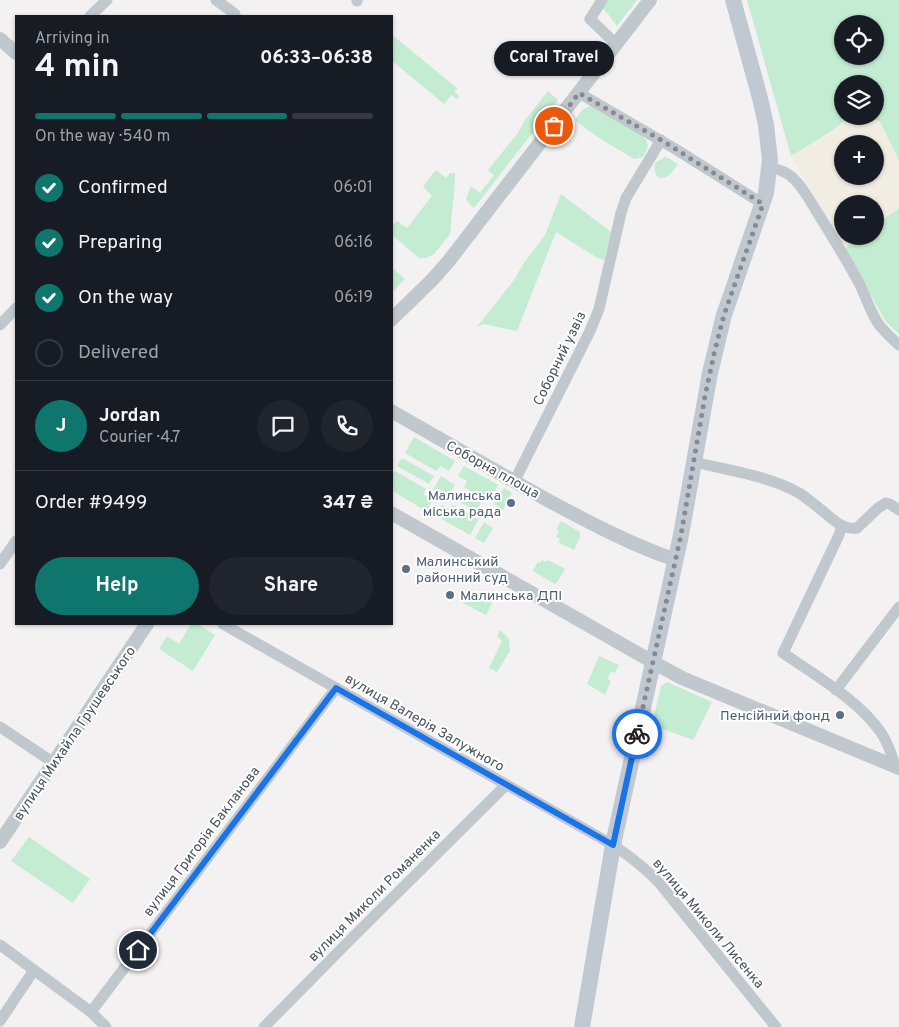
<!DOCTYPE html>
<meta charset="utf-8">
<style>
:root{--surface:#171b24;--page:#20242c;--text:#f1f3f6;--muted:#9ea1a6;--line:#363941;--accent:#0f766e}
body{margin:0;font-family:Overpass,sans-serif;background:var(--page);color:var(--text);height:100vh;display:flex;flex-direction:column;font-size:19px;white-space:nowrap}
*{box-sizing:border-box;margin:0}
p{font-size:16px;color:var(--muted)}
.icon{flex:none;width:28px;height:28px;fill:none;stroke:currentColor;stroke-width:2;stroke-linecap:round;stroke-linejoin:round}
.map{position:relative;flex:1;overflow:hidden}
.sheet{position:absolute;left:15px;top:15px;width:378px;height:610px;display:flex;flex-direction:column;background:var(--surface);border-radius:0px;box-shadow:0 1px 4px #0004}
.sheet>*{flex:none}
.controls{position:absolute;left:834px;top:15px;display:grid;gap:10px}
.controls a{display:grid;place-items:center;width:50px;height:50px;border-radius:50%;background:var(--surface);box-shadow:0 1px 4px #0004;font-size:25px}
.pin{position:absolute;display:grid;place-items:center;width:42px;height:42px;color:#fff;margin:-21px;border:2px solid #fff;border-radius:50%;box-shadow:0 1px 5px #0007}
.courier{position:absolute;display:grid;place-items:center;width:50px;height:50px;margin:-25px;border:4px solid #1a73e8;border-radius:50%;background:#fff;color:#222;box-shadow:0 1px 6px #0007}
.bubble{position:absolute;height:35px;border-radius:18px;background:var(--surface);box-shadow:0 1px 4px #0004;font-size:16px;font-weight:700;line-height:35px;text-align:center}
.headline em{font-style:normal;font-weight:700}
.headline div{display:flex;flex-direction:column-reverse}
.headline{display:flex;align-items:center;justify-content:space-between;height:85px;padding:0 20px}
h1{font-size:32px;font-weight:700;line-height:38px}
.bar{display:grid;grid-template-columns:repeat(4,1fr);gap:8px 5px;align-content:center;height:60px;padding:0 20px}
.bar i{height:6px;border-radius:4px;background:var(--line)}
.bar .current{background:var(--accent)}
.bar p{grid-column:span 4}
.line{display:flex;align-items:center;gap:12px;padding:0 20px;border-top:1px solid var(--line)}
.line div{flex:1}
.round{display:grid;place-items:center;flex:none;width:52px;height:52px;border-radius:26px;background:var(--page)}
ol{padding:0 20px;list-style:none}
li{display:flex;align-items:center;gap:15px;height:55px}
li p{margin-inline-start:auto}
li .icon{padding:5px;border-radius:50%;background:var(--accent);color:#fff;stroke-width:4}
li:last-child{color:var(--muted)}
li i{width:28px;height:28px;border:2px solid var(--line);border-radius:50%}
.primary-button{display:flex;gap:10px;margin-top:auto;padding:10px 20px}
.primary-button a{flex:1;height:58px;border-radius:30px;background:var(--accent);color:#fff;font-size:20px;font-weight:700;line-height:58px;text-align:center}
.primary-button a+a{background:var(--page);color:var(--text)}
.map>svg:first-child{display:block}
.green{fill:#c3ecd2;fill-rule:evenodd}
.sand{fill:#f2ede3;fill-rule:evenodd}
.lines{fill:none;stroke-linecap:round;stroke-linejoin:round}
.minor{stroke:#c0c8ce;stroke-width:11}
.tertiary{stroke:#c0c8ce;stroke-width:14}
.secondary{stroke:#c0c9d2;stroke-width:16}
.done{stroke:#858b90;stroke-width:5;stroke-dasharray:0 9}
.route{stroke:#1a73e8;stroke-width:6}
.service-dot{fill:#5c6f8a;stroke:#fff;stroke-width:2}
.labels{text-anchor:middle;stroke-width:4;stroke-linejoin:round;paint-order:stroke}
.street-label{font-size:14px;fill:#4a545c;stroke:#fff}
.service-label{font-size:14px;fill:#4e5e75;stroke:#fff;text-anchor:end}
</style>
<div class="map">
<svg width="899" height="1027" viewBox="0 0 899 1027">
<rect width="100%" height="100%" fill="#f3f1f1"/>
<g class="green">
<polygon points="594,0 637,0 617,26 608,14"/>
<path d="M 747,0 L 899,0 L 899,161 L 880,122 L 865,116 L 875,116 L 875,84 L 842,84 L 842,116 L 852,116 L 821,138 L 791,156 ZM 842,24 L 875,24 L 875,56 L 842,56 Z"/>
<polygon points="391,34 458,89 454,91 459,96 457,99 451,95 444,104 391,60"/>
<polygon points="548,91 558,100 474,208 466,200 471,186 480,193 494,175 488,170 518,133 525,120"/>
<polygon points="590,106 604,109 639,133 646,140 648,146 643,157 634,159 596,136 575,120 582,110"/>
<path d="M 665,157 L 670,159 L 678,164 C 675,167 672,173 669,175 C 658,183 653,173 655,163 Z"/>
<polygon points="436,170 446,178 450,173 455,173 455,182 450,234 434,254 426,258 419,258 391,234 391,228 397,221 407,228 432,196 423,186"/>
<polygon points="561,194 611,232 604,260 596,257 556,232 517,331 484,324 477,327 514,280 524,263 545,235"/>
<polygon points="899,208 899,334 886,322 845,248 860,236 875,236 875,225"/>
<polygon points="391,267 405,279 392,293 391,292"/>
<polygon points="414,437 455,461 449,471 440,466 436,471 405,453"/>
<polygon points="402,458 434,476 429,484 397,466"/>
<polygon points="464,466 498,485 489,502 464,487 467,481 458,476"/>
<polygon points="395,471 426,489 423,494 433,500 426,511 391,490 391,477"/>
<polygon points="441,476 455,485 447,498 433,490"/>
<polygon points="504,488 512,493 503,510 494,504"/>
<polygon points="461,492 481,503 476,511 456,500"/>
<polygon points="442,505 450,510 453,505 479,519 470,535 436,516"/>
<polygon points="561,521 580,532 580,537 574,550 558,542 560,539 556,537 559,531 556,530"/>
<polygon points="484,522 493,528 484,543 475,538"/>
<polygon points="542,560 546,562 548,560 565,569 558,581 555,584 533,571 538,562 540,563"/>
<polygon points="470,589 493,601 486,615 463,603"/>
<polygon points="191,624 197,624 215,635 193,671 159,649 167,636 179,644"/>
<polygon points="500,630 509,639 510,651 497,672 489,668 502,641 497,636"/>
<polygon points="599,656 619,665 615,673 611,671 607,679 611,681 605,695 587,684"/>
<polygon points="667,682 712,702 693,740 652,725 661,686"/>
<polygon points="29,837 90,879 73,903 11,861"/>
</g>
<path class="sand" d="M 852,116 L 865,116 L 880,122 L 899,161 L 899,208 L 875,225 L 875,204 L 842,204 L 842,236 L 860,236 L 845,248 L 791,156 L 821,138 ZM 842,144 L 875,144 L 875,176 L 842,176 Z"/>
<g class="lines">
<g class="minor">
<polyline points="216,0 235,14"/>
<polyline points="602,0 590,19 616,44"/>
<polyline points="357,1 357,0"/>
<polyline points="90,16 107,0"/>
<polyline points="579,93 677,150 763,204"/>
<path d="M 769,167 C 778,169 787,172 793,178 C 803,187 810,201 817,212 C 832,236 847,260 860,285 C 867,299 871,314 880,326 C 886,333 892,339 899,345"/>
<polyline points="0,325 16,308"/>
<path d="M 694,462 C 727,470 770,476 799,493 C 813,502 825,514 839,524 C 843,527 852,529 857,528 L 878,508 L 886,503 L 890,504 L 899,510"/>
<polyline points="514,482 590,331 599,309 621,213 626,198 661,140"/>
<path d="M 840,525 L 841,529 L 839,535 L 783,653 C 815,675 860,701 882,734 C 888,744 892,755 895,766"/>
<polyline points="0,564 16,541"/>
<path d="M 223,624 L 613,845 C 631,857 647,869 661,885 L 776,1027"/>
<polyline points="836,690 899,607"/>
<polyline points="0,727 54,763"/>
<polyline points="0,945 91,1012 106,1027"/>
<polyline points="91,1012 336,688"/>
<polyline points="0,1021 34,970"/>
<polyline points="264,1027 352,938 506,785"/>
</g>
<g class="tertiary">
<polyline points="0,39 16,53"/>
<polyline points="391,320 431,281 448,262 650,0"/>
<path d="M 391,411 C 444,441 497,472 551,502 C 592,524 632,545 676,560"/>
<polyline points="391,513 653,662 682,678 899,768"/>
<polyline points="0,842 147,624"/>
</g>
<polyline class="secondary" points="582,1027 613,845 681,535 710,373 724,315 766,193 770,160 766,125 760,98 733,0"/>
</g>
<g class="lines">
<polyline class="done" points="554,126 579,93 661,140 763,204 724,315 714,354 705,396 681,535 637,734"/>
<polyline class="route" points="138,950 336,688 613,845 637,734"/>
</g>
<g class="service-dot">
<circle cx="511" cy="503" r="5"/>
<circle cx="406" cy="569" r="5"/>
<circle cx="450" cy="595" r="5"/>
<circle cx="840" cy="715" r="5"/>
</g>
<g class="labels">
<g class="street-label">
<text transform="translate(559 358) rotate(-64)" y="5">Соборний узвіз</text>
<text transform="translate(493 469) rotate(29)" y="5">Соборна площа</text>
<text transform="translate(425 722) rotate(30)" y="5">вулиця Валерія Залужного</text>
<text transform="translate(74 733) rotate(-56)" y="5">вулиця Михайла Грушевського</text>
<text transform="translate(201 841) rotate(-53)" y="5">вулиця Григорія Бакланова</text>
<text transform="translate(374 895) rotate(-45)" y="5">вулиця Миколи Романенка</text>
<text transform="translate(709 923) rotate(50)" y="5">вулиця Миколи Лисенка</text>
</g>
<g class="service-label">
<text x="501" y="500">Малинська<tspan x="501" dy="16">міська рада</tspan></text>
<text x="416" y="566" text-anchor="start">Малинський<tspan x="416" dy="16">районний суд</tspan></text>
<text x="460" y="600" text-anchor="start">Малинська ДПІ</text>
<text x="830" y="720">Пенсійний фонд</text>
</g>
</g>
</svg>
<div class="controls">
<a><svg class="icon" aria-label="locate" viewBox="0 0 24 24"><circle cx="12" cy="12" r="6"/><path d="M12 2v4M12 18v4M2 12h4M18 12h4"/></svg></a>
<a><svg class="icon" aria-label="layers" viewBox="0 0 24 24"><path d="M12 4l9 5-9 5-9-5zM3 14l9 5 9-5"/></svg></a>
<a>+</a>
<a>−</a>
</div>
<div class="pin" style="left:554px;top:126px;background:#ea580c"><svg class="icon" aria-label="bag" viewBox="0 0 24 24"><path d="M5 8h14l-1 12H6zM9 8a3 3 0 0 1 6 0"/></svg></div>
<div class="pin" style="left:138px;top:950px;background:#1f2937"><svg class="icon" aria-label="home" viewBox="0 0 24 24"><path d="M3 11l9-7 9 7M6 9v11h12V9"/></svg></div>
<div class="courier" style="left:637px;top:734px"><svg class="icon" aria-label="bike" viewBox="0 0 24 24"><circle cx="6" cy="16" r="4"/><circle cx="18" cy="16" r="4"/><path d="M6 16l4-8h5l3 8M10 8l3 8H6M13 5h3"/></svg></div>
<div class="bubble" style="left:494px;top:41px;width:120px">Coral Travel</div>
<section class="sheet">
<div class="headline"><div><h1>4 min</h1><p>Arriving in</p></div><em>06:33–06:38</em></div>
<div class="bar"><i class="current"></i><i class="current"></i><i class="current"></i><i></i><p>On the way · 540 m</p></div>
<ol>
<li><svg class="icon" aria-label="check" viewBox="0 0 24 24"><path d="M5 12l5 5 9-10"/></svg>Confirmed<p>06:01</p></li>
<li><svg class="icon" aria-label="check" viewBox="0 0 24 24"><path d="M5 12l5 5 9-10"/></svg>Preparing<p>06:16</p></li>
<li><svg class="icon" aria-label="check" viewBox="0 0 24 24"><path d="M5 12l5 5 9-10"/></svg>On the way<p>06:19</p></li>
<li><i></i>Delivered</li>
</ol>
<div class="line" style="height:90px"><b class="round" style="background:var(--accent);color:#fff">J</b><div><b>Jordan</b><p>Courier · 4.7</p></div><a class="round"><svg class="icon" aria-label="chat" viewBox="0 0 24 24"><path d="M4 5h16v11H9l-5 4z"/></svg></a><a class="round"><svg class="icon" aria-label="phone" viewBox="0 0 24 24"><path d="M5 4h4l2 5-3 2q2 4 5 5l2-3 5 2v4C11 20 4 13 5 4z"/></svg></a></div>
<div class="line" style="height:65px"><div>Order #9499</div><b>347 ₴</b></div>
<div class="primary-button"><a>Help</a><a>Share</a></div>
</section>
</div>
